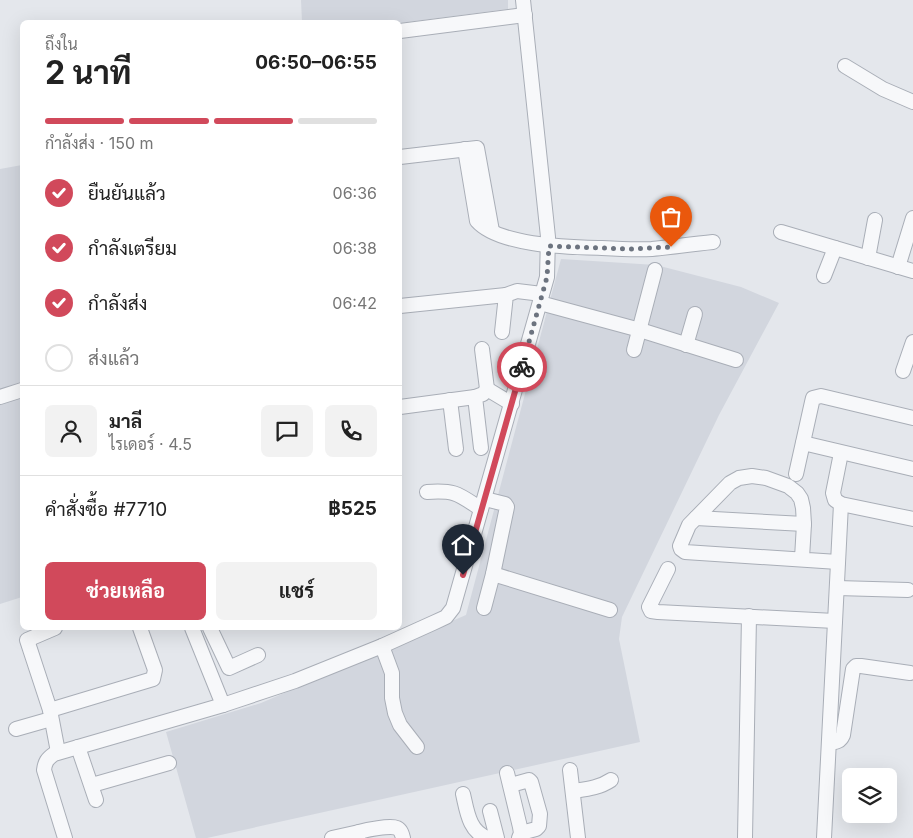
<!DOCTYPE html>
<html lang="th">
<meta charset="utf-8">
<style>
:root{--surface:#fff;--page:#f2f2f2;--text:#222;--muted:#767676;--line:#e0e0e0;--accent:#d1495b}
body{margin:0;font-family:Inter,Sarabun,sans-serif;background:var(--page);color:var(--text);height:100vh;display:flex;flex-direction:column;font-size:19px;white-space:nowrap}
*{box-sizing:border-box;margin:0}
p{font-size:16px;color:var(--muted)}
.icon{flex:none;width:28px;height:28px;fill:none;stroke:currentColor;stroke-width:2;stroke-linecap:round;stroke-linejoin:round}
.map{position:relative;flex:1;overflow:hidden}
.side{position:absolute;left:20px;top:20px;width:382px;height:610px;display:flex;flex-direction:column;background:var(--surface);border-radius:8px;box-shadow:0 5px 20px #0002}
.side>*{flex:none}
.tools{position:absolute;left:842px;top:768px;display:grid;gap:10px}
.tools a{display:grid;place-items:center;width:55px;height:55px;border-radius:8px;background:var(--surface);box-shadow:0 5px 20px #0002;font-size:25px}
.pin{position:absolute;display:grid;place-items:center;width:42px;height:42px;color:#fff;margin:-51px -21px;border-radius:50% 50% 50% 0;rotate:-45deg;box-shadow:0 0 5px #0007}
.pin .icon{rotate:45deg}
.courier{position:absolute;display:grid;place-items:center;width:50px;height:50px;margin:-25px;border:4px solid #d1495b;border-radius:50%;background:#fff;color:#222;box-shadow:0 1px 6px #0007}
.overview em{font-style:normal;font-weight:700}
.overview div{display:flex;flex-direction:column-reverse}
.overview{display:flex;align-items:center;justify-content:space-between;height:85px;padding:0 25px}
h1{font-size:32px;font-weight:700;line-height:38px}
.bar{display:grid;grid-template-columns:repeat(4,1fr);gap:8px 5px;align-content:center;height:60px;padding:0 25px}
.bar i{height:6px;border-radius:4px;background:var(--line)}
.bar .current{background:var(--accent)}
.bar p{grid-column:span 4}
.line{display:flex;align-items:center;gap:12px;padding:0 25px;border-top:1px solid var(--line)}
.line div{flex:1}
.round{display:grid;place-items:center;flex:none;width:52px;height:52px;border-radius:8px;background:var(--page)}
ol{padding:0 25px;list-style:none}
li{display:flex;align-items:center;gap:15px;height:55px}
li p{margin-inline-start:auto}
li .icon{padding:5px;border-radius:50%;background:var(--accent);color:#fff;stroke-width:4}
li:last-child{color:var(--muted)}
li i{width:28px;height:28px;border:2px solid var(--line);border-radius:50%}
.primary-button{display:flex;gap:10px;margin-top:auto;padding:10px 25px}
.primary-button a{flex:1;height:58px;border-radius:8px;background:var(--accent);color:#fff;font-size:20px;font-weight:700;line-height:58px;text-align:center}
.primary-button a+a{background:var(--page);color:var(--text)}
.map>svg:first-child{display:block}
.built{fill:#d2d6de}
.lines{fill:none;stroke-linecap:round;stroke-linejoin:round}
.minor-casing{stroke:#a9aeb7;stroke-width:16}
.minor{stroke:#f7f8fa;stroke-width:14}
.done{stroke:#6c737f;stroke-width:5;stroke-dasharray:0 9}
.route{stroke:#d1495b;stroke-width:6}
</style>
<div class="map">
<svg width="913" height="838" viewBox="0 0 913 838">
<rect width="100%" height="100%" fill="#e4e7ec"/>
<g class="built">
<polygon points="301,0 508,0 508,9 400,23 302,22"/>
<polygon points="22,165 22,597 0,604 0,169"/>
<polygon points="561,259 656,265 741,287 779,303 719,415 622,617 619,639 640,742 207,838 196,838 166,732 261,703 466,615"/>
</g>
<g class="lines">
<g class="minor-casing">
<g id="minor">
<polyline points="400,31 525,15"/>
<polyline points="845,66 883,89 913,102"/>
<path d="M 465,149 L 477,221 C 499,246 569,247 602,248 C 618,249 635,250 652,249 C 672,247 692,244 713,242"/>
<polyline points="400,157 477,148 492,231"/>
<polyline points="781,232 913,271"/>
<polyline points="868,258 875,220"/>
<polyline points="898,267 913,218"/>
<polyline points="824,276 835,248"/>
<polyline points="540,303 640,330 736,360"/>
<polyline points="400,306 506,295"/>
<polyline points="502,332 506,295 517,291 542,294"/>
<polyline points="686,345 695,314"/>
<polyline points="634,350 655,270"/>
<polyline points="903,371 913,342"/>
<polyline points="487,389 512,404"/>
<polyline points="0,397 22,390"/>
<polyline points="450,400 456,449"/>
<polyline points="400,407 475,397"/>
<polyline points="803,443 913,469"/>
<polyline points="481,448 475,397 483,394 487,389 482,349"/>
<polyline points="841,453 833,493 835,500 841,504 913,519"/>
<polyline points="796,474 812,402 813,398 821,396 913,418"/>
<path d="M 427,492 C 456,490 458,494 481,509"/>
<polyline points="696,518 804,524"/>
<polyline points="802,558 804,524 803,508 801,499 797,493 788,486 766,478 752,476 739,478 730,483 689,525 680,546 681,549 685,552 838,562"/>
<polyline points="668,569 649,607 651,611 658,612 835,621"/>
<polyline points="493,574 610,610"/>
<polyline points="837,588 908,590"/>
<polyline points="484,608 493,574 507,507 505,504 485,499"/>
<polyline points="55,628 27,640 50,710 58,752"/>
<polyline points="192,628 223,705"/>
<polyline points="210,628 229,668 258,655"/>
<polyline points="382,646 392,673 392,698 395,713 400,725 417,747"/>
<polyline points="50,710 153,679 155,670 140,628"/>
<polyline points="16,729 51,719"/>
<path d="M 829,743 C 836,742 840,742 843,735 L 853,669 L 856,666 L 861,666 L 910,673"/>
<polyline points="78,747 96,800"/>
<polyline points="570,770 578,838"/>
<polyline points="507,773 520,827 521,833 519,838"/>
<polyline points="92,785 169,763"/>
<polyline points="511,785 529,780 531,782 540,814 539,826 536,829 521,833"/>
<path d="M 573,791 C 587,789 599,788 611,780"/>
<path d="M 463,794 C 467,811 469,832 488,838"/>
<polyline points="490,811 497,838"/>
<path d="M 65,838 L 44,770 C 45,762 47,759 54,754 L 223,705 L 295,681 L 382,646 L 433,623 L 446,617 L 453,608 L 547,277 L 548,237 L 523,0"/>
<polyline points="332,838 359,832"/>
<path d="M 358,838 L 359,832 C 366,830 390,825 397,828 C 401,830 402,834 403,838"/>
<polyline points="745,838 749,616"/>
<polyline points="824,838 841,504"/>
</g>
</g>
<use href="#minor" class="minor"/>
</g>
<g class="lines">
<polyline class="done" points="522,367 547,277 549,246 629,249 671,247"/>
<polyline class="route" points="463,575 522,367"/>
</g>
</svg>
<div class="tools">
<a><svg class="icon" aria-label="layers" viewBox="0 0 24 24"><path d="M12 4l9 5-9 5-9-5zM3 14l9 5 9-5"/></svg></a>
</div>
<div class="pin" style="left:671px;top:247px;background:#ea580c"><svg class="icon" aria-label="bag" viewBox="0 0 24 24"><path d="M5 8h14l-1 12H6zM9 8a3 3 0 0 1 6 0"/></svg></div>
<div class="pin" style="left:463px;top:575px;background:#1f2937"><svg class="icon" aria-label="home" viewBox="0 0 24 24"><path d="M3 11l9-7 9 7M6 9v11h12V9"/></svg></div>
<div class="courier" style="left:522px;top:367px"><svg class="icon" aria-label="bike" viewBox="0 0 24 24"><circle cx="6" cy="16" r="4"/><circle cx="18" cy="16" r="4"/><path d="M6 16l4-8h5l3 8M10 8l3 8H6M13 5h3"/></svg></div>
<section class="side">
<div class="overview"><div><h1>2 นาที</h1><p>ถึงใน</p></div><em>06:50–06:55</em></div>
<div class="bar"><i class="current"></i><i class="current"></i><i class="current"></i><i></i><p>กำลังส่ง · 150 m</p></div>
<ol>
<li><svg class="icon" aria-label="check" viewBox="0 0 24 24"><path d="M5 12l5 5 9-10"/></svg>ยืนยันแล้ว<p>06:36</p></li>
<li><svg class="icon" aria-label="check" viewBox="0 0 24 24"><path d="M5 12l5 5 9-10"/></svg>กำลังเตรียม<p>06:38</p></li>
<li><svg class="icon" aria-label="check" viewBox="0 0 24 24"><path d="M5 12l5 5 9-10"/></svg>กำลังส่ง<p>06:42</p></li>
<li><i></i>ส่งแล้ว</li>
</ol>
<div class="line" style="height:90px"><a class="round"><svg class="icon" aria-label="person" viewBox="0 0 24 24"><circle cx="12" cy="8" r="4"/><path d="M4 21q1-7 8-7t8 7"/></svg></a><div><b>มาลี</b><p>ไรเดอร์ · 4.5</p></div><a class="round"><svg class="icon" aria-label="chat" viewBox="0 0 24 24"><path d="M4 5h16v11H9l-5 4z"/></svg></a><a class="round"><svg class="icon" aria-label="phone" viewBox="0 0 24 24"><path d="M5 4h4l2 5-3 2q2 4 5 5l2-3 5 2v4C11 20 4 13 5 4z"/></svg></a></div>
<div class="line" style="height:65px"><div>คำสั่งซื้อ #7710</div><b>฿525</b></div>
<div class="primary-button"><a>ช่วยเหลือ</a><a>แชร์</a></div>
</section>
</div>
